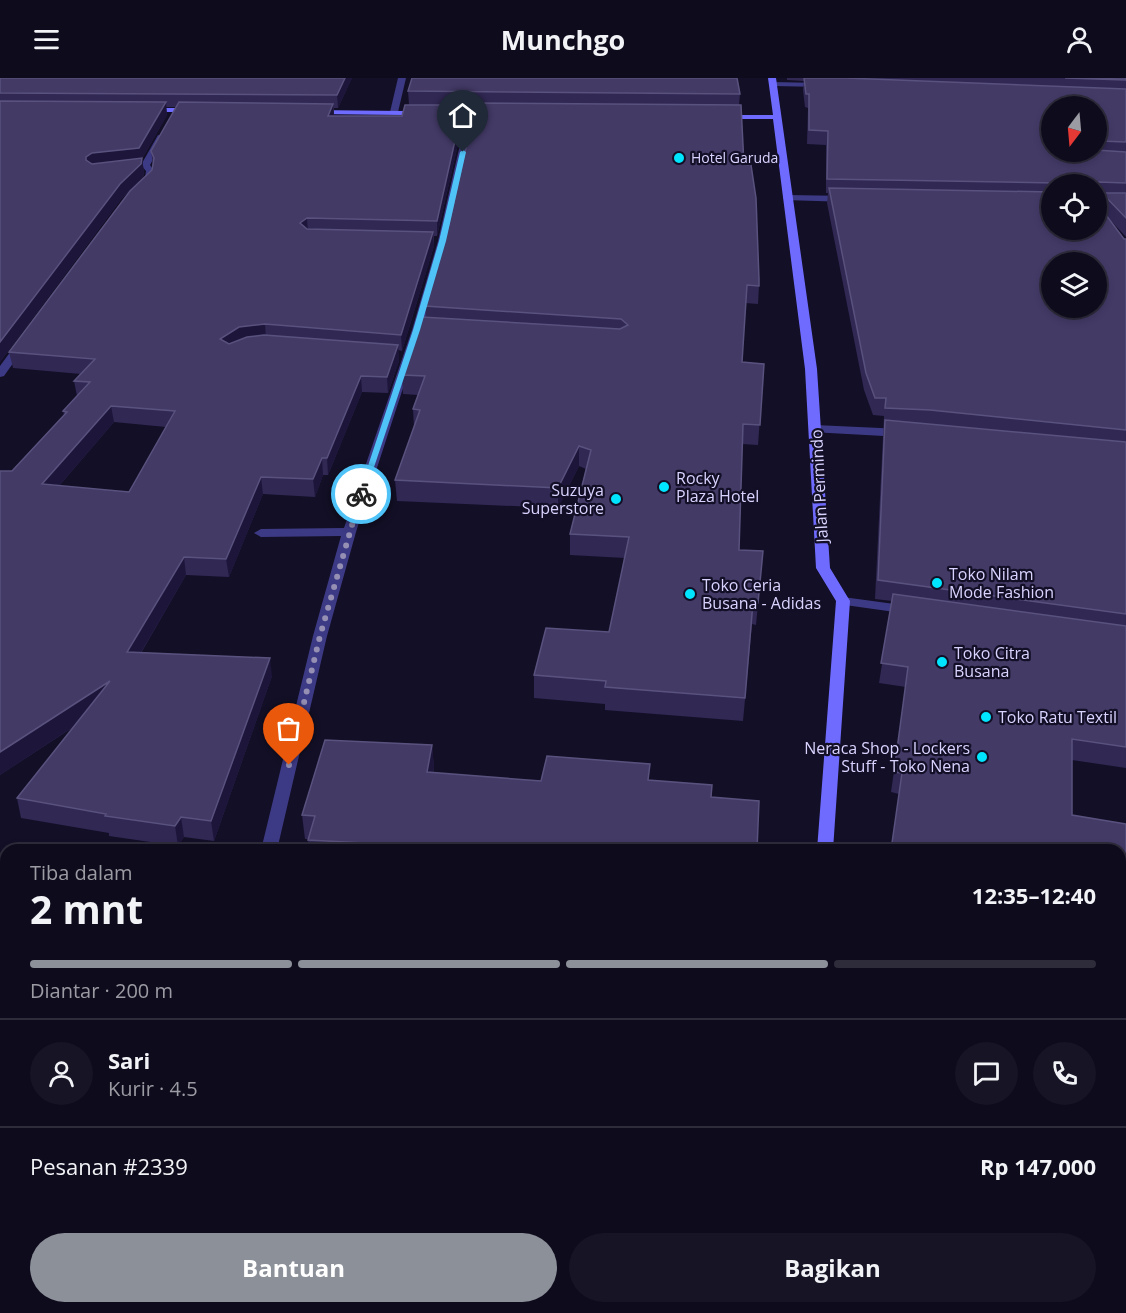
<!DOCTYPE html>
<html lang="id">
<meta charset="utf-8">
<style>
:root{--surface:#0e0b1c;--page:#171425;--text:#f1f3f6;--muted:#9b9ba3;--line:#2e2b3b;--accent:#8c9099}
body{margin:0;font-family:"Open Sans",sans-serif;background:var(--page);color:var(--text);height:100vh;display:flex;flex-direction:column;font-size:22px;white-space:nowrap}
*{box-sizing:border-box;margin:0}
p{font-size:20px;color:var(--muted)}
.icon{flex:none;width:33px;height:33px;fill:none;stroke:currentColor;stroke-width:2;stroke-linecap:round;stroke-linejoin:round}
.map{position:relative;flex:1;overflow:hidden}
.side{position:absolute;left:0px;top:766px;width:1126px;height:470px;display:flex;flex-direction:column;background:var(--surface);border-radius:18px 18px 0 0;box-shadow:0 3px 9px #0003,0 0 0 2px var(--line)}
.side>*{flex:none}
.needle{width:39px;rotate:196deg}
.tools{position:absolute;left:1041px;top:18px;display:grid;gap:12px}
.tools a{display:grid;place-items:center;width:66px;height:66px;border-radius:50%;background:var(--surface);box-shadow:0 3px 9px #0003,0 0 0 2px var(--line);font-size:30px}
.pin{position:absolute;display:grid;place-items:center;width:51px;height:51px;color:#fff;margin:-62px -26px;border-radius:50% 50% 50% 0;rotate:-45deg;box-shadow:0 0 6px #0007}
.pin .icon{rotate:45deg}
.courier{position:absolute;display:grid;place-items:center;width:60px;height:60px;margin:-30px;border:4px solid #4fc3f7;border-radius:50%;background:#fff;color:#222;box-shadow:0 2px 8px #0007}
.headline em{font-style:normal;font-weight:700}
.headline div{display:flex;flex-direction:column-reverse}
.headline{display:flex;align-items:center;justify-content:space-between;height:102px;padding:0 30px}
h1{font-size:39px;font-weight:700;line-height:45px}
.bar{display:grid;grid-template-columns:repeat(4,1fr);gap:9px 6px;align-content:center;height:72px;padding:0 30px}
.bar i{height:8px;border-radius:4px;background:var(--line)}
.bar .current{background:var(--accent)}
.bar p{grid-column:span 4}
.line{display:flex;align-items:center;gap:15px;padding:0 30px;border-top:2px solid var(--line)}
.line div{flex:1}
.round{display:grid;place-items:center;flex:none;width:63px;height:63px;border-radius:32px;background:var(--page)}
.primary-button{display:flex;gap:12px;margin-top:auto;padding:12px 30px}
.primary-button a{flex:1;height:69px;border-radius:36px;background:var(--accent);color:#fff;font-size:24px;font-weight:700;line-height:69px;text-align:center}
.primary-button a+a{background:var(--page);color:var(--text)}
header{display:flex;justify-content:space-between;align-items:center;height:78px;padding:0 30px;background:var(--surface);font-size:27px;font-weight:700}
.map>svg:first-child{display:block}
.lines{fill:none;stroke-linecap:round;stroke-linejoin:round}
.minor{fill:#3d3a85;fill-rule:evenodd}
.secondary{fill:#6f6bff;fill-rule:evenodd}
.wall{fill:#312854;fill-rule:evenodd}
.shaded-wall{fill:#1d163a}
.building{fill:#433a66;stroke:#5a527e;stroke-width:1.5;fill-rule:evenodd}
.route{fill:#4fc3f7}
.done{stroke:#948fb3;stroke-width:6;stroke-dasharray:0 10.8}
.poi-dot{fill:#00e5ff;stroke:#130f26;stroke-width:2}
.labels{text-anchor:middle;stroke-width:4.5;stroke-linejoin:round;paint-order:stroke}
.far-poi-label{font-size:14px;fill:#d9d4ff;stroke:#130f26;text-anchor:start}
.poi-label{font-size:16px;fill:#d9d4ff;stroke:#130f26;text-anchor:start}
.street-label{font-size:16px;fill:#d9d4ff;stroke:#130f26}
</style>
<header><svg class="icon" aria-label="menu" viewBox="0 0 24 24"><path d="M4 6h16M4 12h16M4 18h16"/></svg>Munchgo<svg class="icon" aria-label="person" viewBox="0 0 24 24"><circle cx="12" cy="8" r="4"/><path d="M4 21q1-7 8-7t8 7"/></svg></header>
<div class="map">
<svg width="1126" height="1235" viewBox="0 0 1126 1235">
<rect width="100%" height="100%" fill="#130f26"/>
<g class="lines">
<g class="minor">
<polygon points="398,0 406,0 398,34 394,36 390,34"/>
<polygon points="770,4 823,5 827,7 823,9 773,8 770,8"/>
<polygon points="471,34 475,36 448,163 422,252 356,454 327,558 277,772 261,772 313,558 341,458 261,459 254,455 261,451 344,450 412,252 438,163 467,36"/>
<polygon points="158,57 165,59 150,87 154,93 154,102 144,111 138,111 138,107 145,101 146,93 141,87"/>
<polygon points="788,117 848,118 853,121 848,124 785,122 783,120"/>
<polygon points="1096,121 1126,122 1126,128 1096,127"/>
<polygon points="23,261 28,264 4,298 0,299 0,288 19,262"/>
<polygon points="815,347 902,351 908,355 902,359 811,354 809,351"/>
<polygon points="843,519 909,528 916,532 909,536 838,526 836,523"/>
<polygon points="6,1173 6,1199 0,1201 0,1175"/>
<polygon points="771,1230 793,1230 792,1235 770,1235"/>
</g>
<g class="secondary">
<polygon points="768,0 776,0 817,291 830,490 850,523 833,772 817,772 836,523 816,490 805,291 773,41 723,41 719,39 723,37 773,37"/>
<polygon points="144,30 195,30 199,32 195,34 144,34"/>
<polygon points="312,32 492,34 496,36 492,38 315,36 312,36"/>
<polygon points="0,807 6,808 6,820 0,819"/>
<polygon points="1120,944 1126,945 1126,959 1120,958"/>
</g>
</g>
<g class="wall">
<path d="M 0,0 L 352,0 L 338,30 L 334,30 L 334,38 L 402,38 L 409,27 L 408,13 L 740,16 L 739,27 L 744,87 L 759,208 L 758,226 L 745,225 L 742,284 L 764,286 L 758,367 L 742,366 L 739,472 L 763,473 L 756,547 L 752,546 L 743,643 L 605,632 L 605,626 L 534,620 L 534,597 L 609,554 L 625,480 L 570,477 L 570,456 L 586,391 L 579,388 L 558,430 L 397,423 L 395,402 L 414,350 L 413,331 L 418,317 L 403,316 L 402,297 L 426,239 L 425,228 L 449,146 L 475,31 L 463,31 L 464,40 L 437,158 L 434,158 L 434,168 L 402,273 L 398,272 L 399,283 L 388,315 L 362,314 L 328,397 L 323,397 L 315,419 L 263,416 L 229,499 L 186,497 L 141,575 L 272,598 L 214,763 L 184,759 L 178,768 L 109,758 L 109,755 L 21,740 L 17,720 L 75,648 L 0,697 L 0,393 L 12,393 L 64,337 L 63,333 L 77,318 L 74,303 L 81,296 L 13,290 L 9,274 L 152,92 L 153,87 L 151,73 L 177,29 L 166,29 L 167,37 L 142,81 L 144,94 L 143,100 L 122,120 L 0,284 ZM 114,344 L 166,349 L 129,414 L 59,408 Z"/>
<path d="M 787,0 L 1126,0 L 1126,159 L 1103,134 L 1124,161 L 1126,161 L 1126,690 L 1072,682 L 1072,737 L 1126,746 L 1126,886 L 1120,885 L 1120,772 L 899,716 L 891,714 L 906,609 L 879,605 L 892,523 L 875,521 L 884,338 L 873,337 L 864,312 L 827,125 L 828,115 L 826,115 L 826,67 L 807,66 L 808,30 L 805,29 L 803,12 L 804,3 L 787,2 ZM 1052,106 L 1096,106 L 1052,152 ZM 1097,119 L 1101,119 L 1099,129 L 1097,125 Z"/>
<polygon points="432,667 434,690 433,695 541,703 649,703 712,719 757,772 309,772 308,761 305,761 302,737"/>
<polygon points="0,1071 6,1072 6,1147 0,1145"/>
<polygon points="6,1189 6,1230 5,1215 0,1199"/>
</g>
<g class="shaded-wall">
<polygon points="345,0 352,0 338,30 337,17"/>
<polygon points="166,24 167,37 142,81 144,94 143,100 122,120 0,284 0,264 89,96 86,79"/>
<polygon points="333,26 334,39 328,38"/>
<polygon points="463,27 464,40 437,158 437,143"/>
<polygon points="307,140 308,155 300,145"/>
<polygon points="433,154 434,168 402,273 401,257"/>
<polygon points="265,246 266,262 222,276 220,261 239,249"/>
<polygon points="398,267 399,283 388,315 387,299"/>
<polygon points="361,298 362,314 328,397 327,380"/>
<polygon points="111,328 114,344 45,424 42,406"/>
<polygon points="579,368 579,388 558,430 558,410"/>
<polygon points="322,380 323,397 315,419 313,401"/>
<polygon points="261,399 263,416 229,499 226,481"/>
<polygon points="184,479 186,497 130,593 127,574"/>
<polygon points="270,580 272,598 214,763 211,743"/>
<polygon points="110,603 114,622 0,697 0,674"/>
<polygon points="432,667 434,690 428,718 427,694"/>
<polygon points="181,739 184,759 178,768 175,748"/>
<polygon points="6,845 6,877 0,885 0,853"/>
<polygon points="6,947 6,980 0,989 0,955"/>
</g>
<g class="building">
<polygon points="0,0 345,0 337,17 0,15"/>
<polygon points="412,0 737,0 740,16 408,13"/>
<polygon points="804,0 846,0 1126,11 1126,64 1099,63 1096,64 1096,28 1052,28 1052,74 1096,74 1096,72 1126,74 1126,105 1099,104 1096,106 1056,106 1056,105 827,101 828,53 809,52 809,16 806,16"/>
<polygon points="1065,0 1126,0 1126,2"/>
<polygon points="0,23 166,24 139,70 92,75 86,79 86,82 92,86 142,80 141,86 120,106 0,264"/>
<path d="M 179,24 L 333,26 L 328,38 L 402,38 L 405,27 L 463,27 L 437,143 L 307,140 L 300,145 L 307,151 L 433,154 L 401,257 L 265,246 L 239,249 L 220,261 L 229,266 L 247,259 L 264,257 L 398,267 L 387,299 L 361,298 L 327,380 L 322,380 L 313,401 L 261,399 L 226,481 L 184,479 L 127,574 L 270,580 L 211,743 L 181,739 L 175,748 L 105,738 L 106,736 L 17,720 L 110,603 L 0,674 L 0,393 L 12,393 L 67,334 L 63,333 L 90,304 L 74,303 L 95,281 L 9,274 L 130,113 L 152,92 L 154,80 L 151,73 ZM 111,328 L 175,333 L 129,414 L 42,406 Z"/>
<polygon points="476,25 741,27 744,87 751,87 756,120 759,201 759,208 747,207 742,284 764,286 760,347 743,346 739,472 763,473 758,525 753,524 745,620 605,609 606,603 534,597 546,550 609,554 629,459 570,456 591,372 579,368 558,410 395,402 420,332 413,331 425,298 402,297 422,239 620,251 628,247 621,241 425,228 449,146"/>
<path d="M 1096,109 L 1097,125 L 1124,161 L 1126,161 L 1126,352 L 930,332 L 885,330 L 886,320 L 875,320 L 866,295 L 829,110 L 1052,114 L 1052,152 L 1096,152 ZM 1052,184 L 1096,184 L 1096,230 L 1052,230 Z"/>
<polygon points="1102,115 1126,115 1126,140"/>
<polygon points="885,342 1126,364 1126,536 878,502"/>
<polygon points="893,516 1126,548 1126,669 1072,661 1072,737 1126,746 1126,863 1120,862 1120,772 891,772 902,695 894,694 908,589 881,585"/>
<polygon points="325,662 432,667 427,694 541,703 547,678 650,686 648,702 712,707 711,719 759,723 757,772 420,772 421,768 308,762 315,738 302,737"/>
<polygon points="0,840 6,842 6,845 0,853"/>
<polygon points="0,899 6,901 6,947 0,955"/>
<polygon points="1120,1009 1126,1010 1126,1235 840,1235 840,1230 1120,1230"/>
<polygon points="0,1071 6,1072 6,1124 0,1123"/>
<polygon points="6,1189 6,1200 0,1199"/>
<polygon points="6,1213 6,1230 674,1230 673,1235 0,1235 0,1223"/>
</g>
<polygon class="route" points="463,72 466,74 446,163 420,252 365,416 358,418 413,252 439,163 460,74"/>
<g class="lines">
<polyline class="done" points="289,687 320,558 361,416"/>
</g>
<g class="poi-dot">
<circle cx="679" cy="80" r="6"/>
<circle cx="664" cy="409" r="6"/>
<circle cx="616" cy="421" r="6"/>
<circle cx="937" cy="505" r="6"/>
<circle cx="690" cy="516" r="6"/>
<circle cx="942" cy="584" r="6"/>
<circle cx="986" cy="639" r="6"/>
<circle cx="982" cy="679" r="6"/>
</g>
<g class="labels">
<g class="far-poi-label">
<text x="691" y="85">Hotel Garuda</text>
</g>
<g class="poi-label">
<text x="676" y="406">Rocky<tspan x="676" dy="18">Plaza Hotel</tspan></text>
<text x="604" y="418" text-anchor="end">Suzuya<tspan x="604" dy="18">Superstore</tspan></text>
<text x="949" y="502">Toko Nilam<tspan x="949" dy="18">Mode Fashion</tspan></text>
<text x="702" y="513">Toko Ceria<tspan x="702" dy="18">Busana - Adidas</tspan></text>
<text x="954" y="581">Toko Citra<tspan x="954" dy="18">Busana</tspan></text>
<text x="998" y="645">Toko Ratu Textil</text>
<text x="970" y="676" text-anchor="end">Neraca Shop - Lockers<tspan x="970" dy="18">Stuff - Toko Nena</tspan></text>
</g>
<g class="street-label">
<text transform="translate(819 408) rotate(-93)" y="6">Jalan Permindo</text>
</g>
</g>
</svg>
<div class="tools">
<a><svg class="needle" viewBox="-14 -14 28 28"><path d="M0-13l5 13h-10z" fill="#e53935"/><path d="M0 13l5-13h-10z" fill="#9b9ba3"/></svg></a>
<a><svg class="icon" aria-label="locate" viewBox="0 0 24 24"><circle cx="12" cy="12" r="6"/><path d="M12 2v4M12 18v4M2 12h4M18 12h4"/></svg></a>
<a><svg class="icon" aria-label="layers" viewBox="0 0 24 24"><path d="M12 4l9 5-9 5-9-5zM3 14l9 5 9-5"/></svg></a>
</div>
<div class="pin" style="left:289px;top:687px;background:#ea580c"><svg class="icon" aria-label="bag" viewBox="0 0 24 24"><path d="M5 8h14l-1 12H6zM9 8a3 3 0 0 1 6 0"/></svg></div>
<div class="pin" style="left:463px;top:74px;background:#1f2937"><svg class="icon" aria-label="home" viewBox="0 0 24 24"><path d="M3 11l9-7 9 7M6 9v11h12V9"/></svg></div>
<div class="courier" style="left:361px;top:416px"><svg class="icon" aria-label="bike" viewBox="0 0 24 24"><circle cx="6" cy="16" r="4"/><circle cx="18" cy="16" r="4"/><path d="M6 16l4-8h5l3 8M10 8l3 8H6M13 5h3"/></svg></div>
<section class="side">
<div class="headline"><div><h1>2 mnt</h1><p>Tiba dalam</p></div><em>12:35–12:40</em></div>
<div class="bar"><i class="current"></i><i class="current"></i><i class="current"></i><i></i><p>Diantar · 200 m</p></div>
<div class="line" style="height:108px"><a class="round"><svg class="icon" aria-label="person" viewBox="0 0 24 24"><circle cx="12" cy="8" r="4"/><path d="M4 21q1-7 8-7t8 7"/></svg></a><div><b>Sari</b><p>Kurir · 4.5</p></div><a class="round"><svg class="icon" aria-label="chat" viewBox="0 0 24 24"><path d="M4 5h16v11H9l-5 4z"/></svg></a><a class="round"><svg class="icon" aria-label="phone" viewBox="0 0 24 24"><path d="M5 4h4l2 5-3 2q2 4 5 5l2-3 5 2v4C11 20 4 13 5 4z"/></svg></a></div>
<div class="line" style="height:78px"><div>Pesanan #2339</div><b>Rp 147,000</b></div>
<div class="primary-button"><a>Bantuan</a><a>Bagikan</a></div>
</section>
</div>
